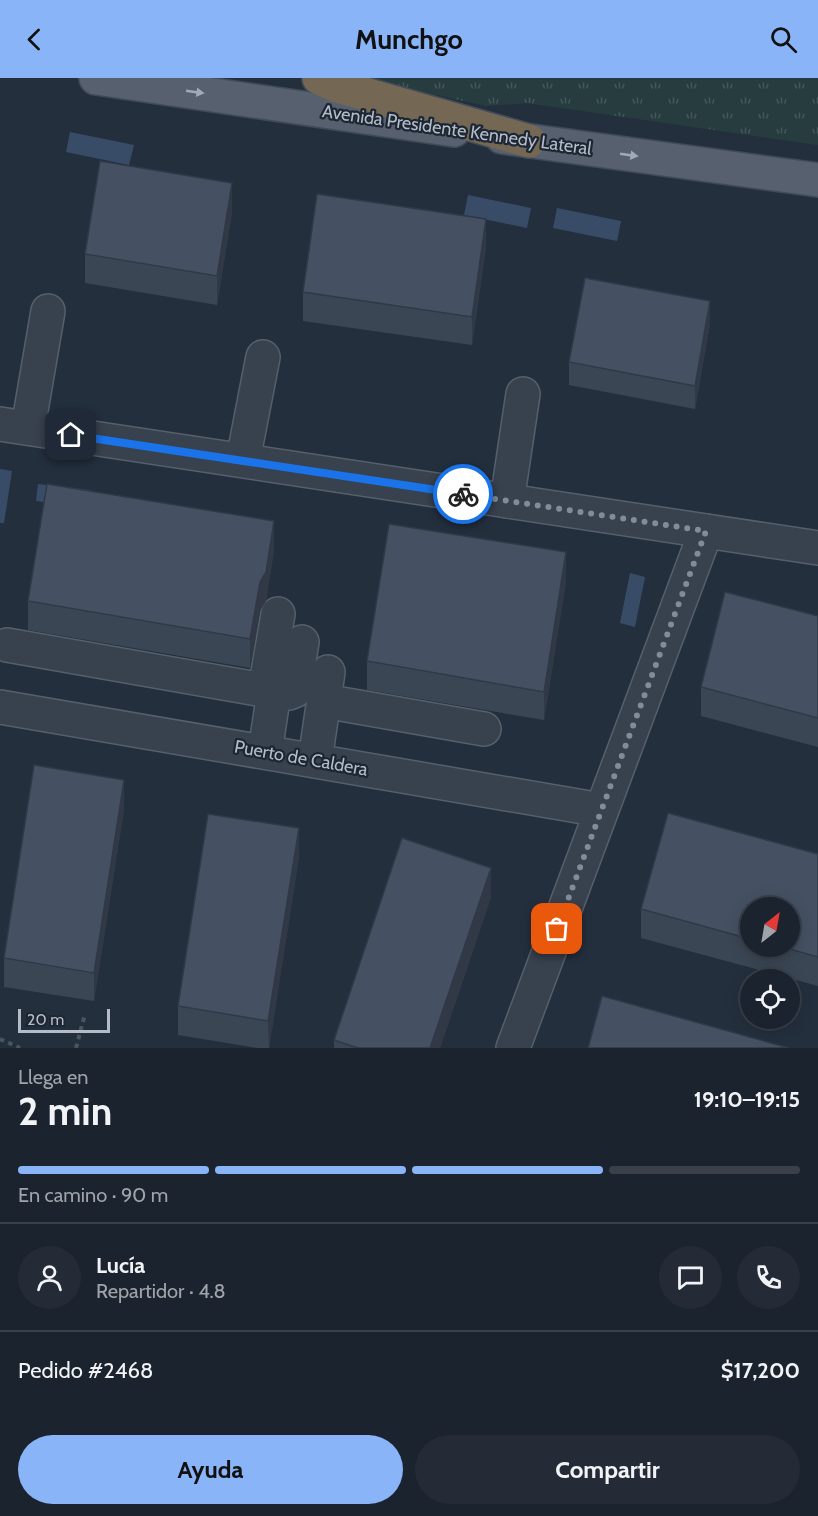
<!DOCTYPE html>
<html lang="es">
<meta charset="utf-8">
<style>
:root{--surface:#1b232e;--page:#242b36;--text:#f1f3f6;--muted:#a0a4aa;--line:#39404a;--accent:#8ab4f8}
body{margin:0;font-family:Cabin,sans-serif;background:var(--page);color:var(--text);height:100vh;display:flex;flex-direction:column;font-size:22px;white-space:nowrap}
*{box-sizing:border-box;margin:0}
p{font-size:20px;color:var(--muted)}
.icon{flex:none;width:33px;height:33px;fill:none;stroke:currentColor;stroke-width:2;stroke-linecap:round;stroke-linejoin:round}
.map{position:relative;height:970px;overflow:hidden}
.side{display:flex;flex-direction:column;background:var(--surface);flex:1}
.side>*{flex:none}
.needle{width:39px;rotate:31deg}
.tools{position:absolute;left:740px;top:819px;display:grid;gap:12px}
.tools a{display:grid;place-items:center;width:60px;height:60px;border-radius:50%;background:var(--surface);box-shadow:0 3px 15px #0003,0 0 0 2px var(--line);font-size:30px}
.scale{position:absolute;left:18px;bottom:15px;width:92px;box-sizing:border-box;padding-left:6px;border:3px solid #b4bcc9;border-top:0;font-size:16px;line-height:21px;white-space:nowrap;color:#b4bcc9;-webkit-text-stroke:4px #1d2633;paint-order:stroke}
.pin{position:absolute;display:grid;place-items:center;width:51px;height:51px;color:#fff;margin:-26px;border-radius:12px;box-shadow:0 3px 9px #0006}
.courier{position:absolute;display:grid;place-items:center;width:60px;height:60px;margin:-30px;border:4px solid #1a73e8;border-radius:50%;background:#fff;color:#222;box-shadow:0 2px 8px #0007}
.overview em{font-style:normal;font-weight:800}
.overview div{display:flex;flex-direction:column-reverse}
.overview{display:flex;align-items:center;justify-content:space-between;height:102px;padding:0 18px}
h1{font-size:39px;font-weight:800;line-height:45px}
.bar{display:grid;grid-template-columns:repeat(4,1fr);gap:9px 6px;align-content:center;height:72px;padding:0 18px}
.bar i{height:8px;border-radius:4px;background:var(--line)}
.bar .selected{background:var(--accent)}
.bar p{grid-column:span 4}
.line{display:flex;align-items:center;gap:15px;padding:0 18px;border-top:2px solid var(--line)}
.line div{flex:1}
.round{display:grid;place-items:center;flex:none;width:63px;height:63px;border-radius:32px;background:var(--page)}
.primary-button{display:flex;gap:12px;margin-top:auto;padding:12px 18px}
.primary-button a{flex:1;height:69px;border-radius:36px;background:var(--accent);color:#111;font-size:24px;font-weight:800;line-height:69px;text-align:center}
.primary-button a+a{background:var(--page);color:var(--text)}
header{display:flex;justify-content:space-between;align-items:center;height:78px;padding:0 18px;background:var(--accent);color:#111;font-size:27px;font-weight:800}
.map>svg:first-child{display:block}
.grass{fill:url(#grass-tufts)}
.water{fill:#394c67}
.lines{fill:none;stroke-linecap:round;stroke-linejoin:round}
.minor-casing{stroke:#565f6c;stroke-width:36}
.major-casing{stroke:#414a57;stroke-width:36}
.highway-casing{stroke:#434c59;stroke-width:36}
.path{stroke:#44595c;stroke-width:4;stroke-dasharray:4.5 4.5;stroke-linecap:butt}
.minor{stroke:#38414e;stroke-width:33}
.major{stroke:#56606e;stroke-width:33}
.highway{stroke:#746855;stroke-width:33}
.wall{fill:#3b4654;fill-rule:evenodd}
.shaded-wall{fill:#303945}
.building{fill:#455162;stroke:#303945;stroke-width:1.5}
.oneway{fill:#a1aab7}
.done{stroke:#828b98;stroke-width:6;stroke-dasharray:0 10.8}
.route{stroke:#1a73e8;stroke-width:8}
.labels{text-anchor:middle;stroke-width:4.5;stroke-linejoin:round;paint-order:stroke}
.street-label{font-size:18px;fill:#b4bcc9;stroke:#1d2633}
</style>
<header><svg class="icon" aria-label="back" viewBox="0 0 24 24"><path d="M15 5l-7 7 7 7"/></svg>Munchgo<svg class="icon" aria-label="search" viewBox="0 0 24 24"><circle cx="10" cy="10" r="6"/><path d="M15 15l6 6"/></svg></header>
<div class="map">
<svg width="818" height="970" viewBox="0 0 818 970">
<defs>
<pattern id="grass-tufts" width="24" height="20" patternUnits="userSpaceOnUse" patternTransform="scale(1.5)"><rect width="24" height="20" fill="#263c3f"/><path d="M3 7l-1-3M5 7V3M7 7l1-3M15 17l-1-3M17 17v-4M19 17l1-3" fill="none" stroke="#435659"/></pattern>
</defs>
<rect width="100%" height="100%" fill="#242f3e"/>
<polygon class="grass" points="359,0 818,0 818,67 527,25 486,28"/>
<g class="water">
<polygon points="70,54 134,67 129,87 66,74"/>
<polygon points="468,117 531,130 527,150 464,137"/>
<polygon points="557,130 621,143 617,163 553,150"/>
<polygon points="0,391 12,393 4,445 0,445"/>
<polygon points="38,406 91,412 89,429 36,423"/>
<polygon points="630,495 645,499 635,549 620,545"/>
</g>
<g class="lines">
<g class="minor-casing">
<g id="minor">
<polyline points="0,346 818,470"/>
<polyline points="28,350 48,233"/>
<polyline points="243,382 263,279"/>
<polyline points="507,423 523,316"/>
<polyline points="7,567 274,614"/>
<polyline points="274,614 268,606 267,600 278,536"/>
<polyline points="324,623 484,651"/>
<polyline points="0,629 601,732"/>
<polyline points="265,674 274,614 289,615 294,613 302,564"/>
<polyline points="315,682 328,594"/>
<polyline points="513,970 706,453"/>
</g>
</g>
<g class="major-casing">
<g id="major">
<polyline points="96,0 454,52"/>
<polyline points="502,59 818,102"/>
</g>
</g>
<g class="highway-casing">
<polyline id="highway" points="319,0 337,8 529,63"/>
</g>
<g class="path">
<polyline points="0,961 20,970"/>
<polyline points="76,970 85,936"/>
</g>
<use href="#minor" class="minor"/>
<use href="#major" class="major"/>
<use href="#highway" class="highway"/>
</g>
<g class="wall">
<polygon points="232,134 217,227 85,205 85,176"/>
<polygon points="486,169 472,267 303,243 303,214"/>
<polygon points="710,246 695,331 569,307 569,284"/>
<polygon points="274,472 266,523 260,533 250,590 28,552 28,523"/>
<polygon points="566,503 544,642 367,612 367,583"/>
<polygon points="818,538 818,669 701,638 701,609"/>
<polygon points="124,731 94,923 4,909 4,880"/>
<path d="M 818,776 L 818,908 L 641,860 L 641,831 ZM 750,830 L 789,868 L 750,868 Z"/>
<polygon points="299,779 269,970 258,970 178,957 178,928"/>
<polygon points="491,819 440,970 334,970 334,962"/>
</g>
<g class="shaded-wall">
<polygon points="232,105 232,134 217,227 217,198"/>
<polygon points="486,141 486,169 472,267 472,239"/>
<polygon points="710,223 710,246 695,331 695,308"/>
<polygon points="274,443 274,472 266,523 260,533 250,590 250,561 260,504"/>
<polygon points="566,474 566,503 544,642 544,614"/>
<polygon points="124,702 124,731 94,923 94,895"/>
<polygon points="299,750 299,779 269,970 268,943"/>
<polygon points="491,790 491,819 440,970 430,970"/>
</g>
<g class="building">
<polygon points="100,83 232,105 217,198 85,176"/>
<polygon points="317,116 486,141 472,239 303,214"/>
<polygon points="585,200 710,223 695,308 569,284"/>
<polygon points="47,406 274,443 266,494 260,504 250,561 28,523"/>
<polygon points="389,446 566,474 544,614 367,583"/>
<polygon points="725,514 818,538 818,640 701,609"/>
<polygon points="34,687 124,702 94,895 4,880"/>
<polygon points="668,735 818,776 818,879 779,868 789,868 789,830 750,830 750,861 641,831"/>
<polygon points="208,736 299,750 268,943 178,928"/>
<polygon points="402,760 491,790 430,970 358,970 334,962"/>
<polygon points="602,918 789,970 588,970"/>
</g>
<defs><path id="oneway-solid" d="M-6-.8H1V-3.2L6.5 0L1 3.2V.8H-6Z" transform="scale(1.5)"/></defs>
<g class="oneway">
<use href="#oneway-solid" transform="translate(195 14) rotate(8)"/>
<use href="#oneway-solid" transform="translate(629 77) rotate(8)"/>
</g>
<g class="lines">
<polyline class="done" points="463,416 706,453 557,851"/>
<polyline class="route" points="71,357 463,416"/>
</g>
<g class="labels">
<g class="street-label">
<text transform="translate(457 52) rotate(8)" y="6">Avenida Presidente Kennedy Lateral</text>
<text transform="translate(301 680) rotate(10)" y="6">Puerto de Caldera</text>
</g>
</g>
</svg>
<div class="tools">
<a><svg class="needle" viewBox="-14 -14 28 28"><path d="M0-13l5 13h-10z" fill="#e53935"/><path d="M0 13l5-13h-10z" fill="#a0a4aa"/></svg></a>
<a><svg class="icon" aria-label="locate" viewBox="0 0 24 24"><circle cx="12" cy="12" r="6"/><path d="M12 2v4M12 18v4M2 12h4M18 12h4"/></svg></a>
</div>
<div class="scale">20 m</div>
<div class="pin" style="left:557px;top:851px;background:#ea580c"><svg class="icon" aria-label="bag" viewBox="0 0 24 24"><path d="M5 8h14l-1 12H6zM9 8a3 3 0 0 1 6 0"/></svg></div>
<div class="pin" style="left:71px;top:357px;background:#1f2937"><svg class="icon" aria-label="home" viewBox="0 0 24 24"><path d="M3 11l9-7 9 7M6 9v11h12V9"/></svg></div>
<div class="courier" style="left:463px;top:416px"><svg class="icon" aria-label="bike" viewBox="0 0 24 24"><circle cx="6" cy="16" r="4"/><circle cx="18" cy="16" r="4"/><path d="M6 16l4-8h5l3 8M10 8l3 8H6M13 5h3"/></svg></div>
</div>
<section class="side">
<div class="overview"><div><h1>2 min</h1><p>Llega en</p></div><em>19:10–19:15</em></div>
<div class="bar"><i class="selected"></i><i class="selected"></i><i class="selected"></i><i></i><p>En camino · 90 m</p></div>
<div class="line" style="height:108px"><a class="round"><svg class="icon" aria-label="person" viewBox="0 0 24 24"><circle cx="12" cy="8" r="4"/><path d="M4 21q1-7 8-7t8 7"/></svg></a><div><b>Lucía</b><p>Repartidor · 4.8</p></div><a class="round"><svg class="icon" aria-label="chat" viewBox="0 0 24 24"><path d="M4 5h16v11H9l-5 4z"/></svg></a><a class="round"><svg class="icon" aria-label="phone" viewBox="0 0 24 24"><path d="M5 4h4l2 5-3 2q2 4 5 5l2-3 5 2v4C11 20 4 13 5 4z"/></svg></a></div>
<div class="line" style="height:78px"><div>Pedido #2468</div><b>$17,200</b></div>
<div class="primary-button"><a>Ayuda</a><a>Compartir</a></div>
</section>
